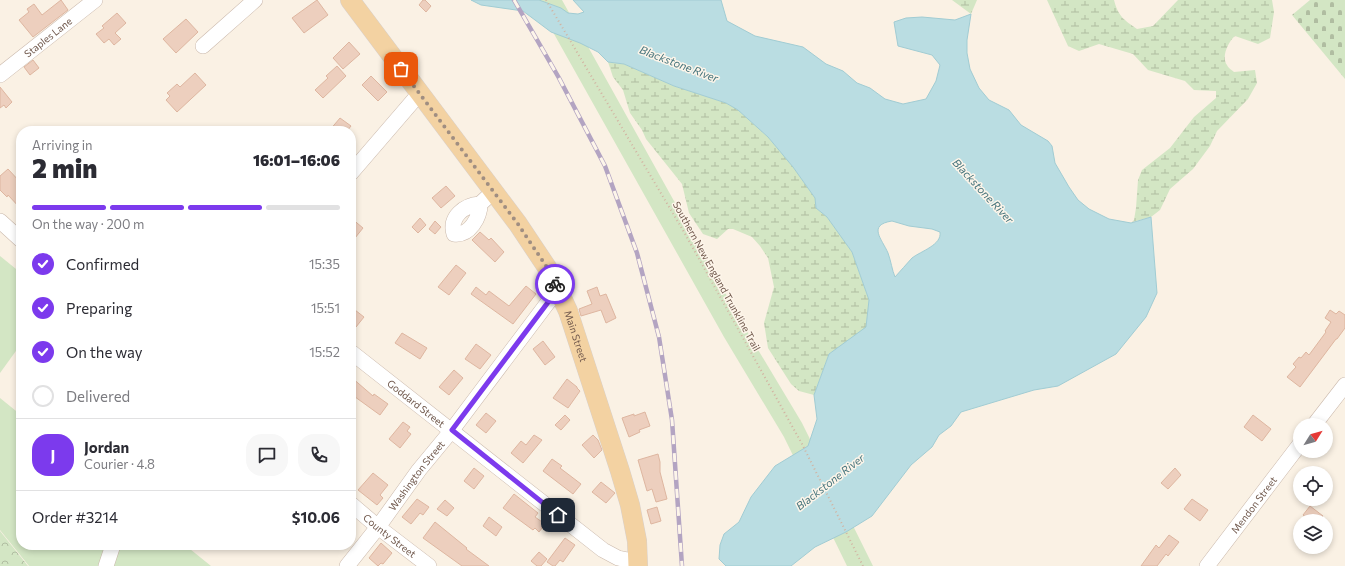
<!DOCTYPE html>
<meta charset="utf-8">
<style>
:root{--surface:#fff;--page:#f7f7f7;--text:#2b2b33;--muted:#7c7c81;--line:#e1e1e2;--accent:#7c3aed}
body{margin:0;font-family:Commissioner,sans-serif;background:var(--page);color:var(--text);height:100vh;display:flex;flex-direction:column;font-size:15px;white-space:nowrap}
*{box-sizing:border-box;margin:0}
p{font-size:13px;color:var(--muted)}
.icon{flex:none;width:22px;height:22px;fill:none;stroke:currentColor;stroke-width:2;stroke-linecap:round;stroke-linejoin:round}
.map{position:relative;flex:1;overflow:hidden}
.side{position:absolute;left:16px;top:126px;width:340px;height:424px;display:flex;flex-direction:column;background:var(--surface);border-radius:16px;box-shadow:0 2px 6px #0003}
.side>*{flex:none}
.needle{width:26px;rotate:53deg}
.buttons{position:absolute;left:1293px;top:418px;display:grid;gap:8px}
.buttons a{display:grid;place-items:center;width:40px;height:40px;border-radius:50%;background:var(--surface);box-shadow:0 2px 6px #0003;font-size:20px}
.pin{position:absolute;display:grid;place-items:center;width:34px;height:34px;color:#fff;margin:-17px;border-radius:8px;box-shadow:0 2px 6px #0006}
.courier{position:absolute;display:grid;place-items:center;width:40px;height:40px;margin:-20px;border:3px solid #7c3aed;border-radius:50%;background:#fff;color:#222;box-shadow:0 1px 5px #0007}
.headline em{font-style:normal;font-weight:800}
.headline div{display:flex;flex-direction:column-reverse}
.headline{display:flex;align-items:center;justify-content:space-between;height:68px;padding:0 16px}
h1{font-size:26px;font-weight:800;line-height:30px}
.bar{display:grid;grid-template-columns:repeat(4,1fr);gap:6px 4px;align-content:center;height:48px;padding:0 16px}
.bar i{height:5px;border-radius:3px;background:var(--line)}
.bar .selected{background:var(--accent)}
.bar p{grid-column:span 4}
.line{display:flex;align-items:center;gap:10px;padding:0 16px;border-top:1px solid var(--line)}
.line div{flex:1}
.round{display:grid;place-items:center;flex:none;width:42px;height:42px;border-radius:16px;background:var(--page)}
ol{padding:0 16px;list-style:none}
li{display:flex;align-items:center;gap:12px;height:44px}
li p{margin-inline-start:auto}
li .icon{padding:4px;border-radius:50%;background:var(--accent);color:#fff;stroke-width:4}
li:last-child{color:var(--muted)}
li i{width:22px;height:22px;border:2px solid var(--line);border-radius:50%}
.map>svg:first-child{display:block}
.forest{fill:url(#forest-crowns)}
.wetland{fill:url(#wetland-marsh)}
.cemetery{fill:url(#cemetery-stones)}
.green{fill:#d3e6c4}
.water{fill:#badde2;stroke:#a1ccd3;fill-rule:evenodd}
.building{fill:#edcfbe;stroke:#deb6a0}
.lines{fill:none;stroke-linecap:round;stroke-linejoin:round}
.minor-casing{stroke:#cab8ab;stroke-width:16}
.major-casing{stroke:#d7d0cd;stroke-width:20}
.path{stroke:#d2b3a1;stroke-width:2;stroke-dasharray:1 3;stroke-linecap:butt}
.minor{stroke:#fff;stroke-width:15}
.major{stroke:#f3d2a2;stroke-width:19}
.rail-casing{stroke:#b3a4c2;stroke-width:4.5}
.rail{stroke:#fdf5ea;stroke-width:3;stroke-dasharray:9;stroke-linecap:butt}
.done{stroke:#a08e81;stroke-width:4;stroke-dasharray:0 7.2}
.route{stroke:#7c3aed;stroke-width:5}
.labels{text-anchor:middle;stroke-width:3;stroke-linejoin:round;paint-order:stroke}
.street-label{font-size:10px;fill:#70584c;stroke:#fdf5ea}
.water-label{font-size:11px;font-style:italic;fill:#44737b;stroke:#fdf5ea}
</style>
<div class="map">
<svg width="1345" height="566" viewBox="0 0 1345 566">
<defs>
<pattern id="forest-crowns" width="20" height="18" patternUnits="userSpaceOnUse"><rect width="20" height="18" fill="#d3e6c4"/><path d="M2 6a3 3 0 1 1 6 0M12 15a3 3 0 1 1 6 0" fill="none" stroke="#b0bda1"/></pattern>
<pattern id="wetland-marsh" width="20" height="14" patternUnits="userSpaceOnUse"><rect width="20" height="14" fill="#d3e6c4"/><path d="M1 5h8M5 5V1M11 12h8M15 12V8" fill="none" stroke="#b0bda1"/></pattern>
<pattern id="cemetery-stones" width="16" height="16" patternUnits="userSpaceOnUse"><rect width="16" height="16" fill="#d3e6c4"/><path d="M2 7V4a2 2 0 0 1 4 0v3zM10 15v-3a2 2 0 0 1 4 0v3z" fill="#b0bda1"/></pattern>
</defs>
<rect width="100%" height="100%" fill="#faf1e4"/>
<polygon class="forest" points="0,531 28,566 0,566"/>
<g class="wetland">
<polygon points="952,0 977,0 971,14"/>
<path d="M 1047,0 L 1114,0 C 1118,16 1124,20 1137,29 L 1153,26 L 1178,0 L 1272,0 L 1274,12 L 1270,38 L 1258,44 L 1235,36 C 1228,42 1221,57 1227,65 C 1228,68 1232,70 1234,72 L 1255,70 L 1257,83 L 1248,99 L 1217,131 L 1210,146 L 1193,169 L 1170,189 L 1160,210 L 1151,217 L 1132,222 L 1134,220 L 1136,208 L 1138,180 L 1142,170 L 1170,148 L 1194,117 L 1216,98 L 1216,91 L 1194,90 L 1185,81 L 1148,70 L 1133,54 L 1099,44 L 1079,51 L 1068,46 Z"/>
<polygon points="608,62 624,64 674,86 726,103 738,110 768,137 793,167 815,198 816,208 827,217 852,252 869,300 866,328 829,354 814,395 799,391 791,384 768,348 764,323 774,287 768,258 760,246 752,237 733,229 728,229 717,239 703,234 689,213 682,184 646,139 642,130 630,113 623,90 613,77"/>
</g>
<polygon class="cemetery" points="1310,0 1345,0 1345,79 1292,15"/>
<g class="green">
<polygon points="535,0 562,0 742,323 802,423 873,566 847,566 784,437 724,337"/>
<polygon points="0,256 21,273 21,344 0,373"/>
<polygon points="0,398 21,415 21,545 185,545 211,566 29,566 0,530"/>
</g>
<path class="water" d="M 471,0 L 539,0 L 561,8 L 568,13 L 578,14 L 584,12 L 573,0 L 721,0 L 727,21 L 755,36 L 803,47 L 826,64 L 843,71 L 857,83 L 870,88 L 885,99 L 903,104 L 926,99 L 936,81 L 940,65 L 932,55 L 898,46 L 894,22 L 906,18 L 922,17 L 955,20 L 971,14 L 967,40 L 967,53 L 970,69 L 979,88 L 989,100 L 1009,110 L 1021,125 L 1048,141 L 1052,146 L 1055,163 L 1069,187 L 1078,200 L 1089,209 L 1109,219 L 1131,223 L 1151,217 L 1157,293 L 1146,317 L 1116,354 L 1058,386 L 1034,390 L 961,412 L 951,426 L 939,435 L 932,447 L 911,465 L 872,516 L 846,532 L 815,547 L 791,566 L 726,566 L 719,559 L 720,545 L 724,534 L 739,522 L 751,497 L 775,466 L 808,446 L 817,419 L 814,395 L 829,354 L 866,327 L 869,300 L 852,252 L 827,217 L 816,208 L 815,198 L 793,167 L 768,137 L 738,110 L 726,103 L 674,86 L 624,64 L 608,62 L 598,52 L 580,43 L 551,32 L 523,11 L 481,5 ZM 892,221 L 909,226 L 932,229 L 940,232 C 942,245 921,251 912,258 C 906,264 901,271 895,277 C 892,270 891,261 888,253 C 882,239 867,225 892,221 Z"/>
<g class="building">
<polygon points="61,0 68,10 33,37 19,20 29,12 27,9 34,4 42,15"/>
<polygon points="317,0 328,15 304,33 292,18"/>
<polygon points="423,0 425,0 431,6 426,12 419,5"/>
<polygon points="117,13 126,23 115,33 121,39 114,45 109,39 104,43 96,34 104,28 102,26"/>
<polygon points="186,19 198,32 176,53 163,39"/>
<polygon points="349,42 360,54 343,69 333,58"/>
<polygon points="33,60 39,68 30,75 24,67"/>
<polygon points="337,66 346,76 323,98 315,90 328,78 326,76"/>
<polygon points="195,73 206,85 177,112 166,100 170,96 167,93 177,84 180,87"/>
<polygon points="371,76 387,92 378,101 362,85"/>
<polygon points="0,87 12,102 6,108 4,105 0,108"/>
<polygon points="340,118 351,126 347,131 329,131"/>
<polygon points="8,169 21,183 21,209 8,195 7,197 0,190 0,176"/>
<polygon points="446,186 455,196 441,208 432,198"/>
<polygon points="351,218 363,228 351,243"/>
<polygon points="420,218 426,225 418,233 412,227"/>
<polygon points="435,221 441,227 435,234 429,229"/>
<polygon points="480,232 489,240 491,238 504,252 495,262 472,240"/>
<polygon points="456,265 466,273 449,295 438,287"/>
<polygon points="526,286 536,294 513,324 471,294 476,287 486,295 489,291 509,306"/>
<polygon points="597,287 600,296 606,294 616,318 606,323 601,310 581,316 579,309 592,304 587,291"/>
<polygon points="355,310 364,317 356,327 351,323 351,315"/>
<polygon points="1330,310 1336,314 1339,311 1345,315 1345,328 1337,339 1336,339 1300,387 1287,377 1296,367 1293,364 1299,357 1301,358 1306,352 1309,355 1326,332 1325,331 1331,322 1325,318"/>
<polygon points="402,333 427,348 420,359 395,343"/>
<polygon points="543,341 555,357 545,365 533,349"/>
<polygon points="476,344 491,355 480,369 465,359"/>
<polygon points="454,370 463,378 449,395 439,387"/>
<polygon points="351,377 373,396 374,394 388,404 380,415 351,394"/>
<polygon points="567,379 577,387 577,388 580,391 568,408 553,398"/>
<polygon points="645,412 650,426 639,430 640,432 629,437 622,418 634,414 634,416"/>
<polygon points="486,413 496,421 486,433 476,425"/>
<polygon points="565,415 570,420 561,430 555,425"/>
<polygon points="1253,415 1271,429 1262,441 1244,427"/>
<polygon points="403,422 410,427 407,431 411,434 400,448 389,439"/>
<polygon points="534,435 542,440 523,463 511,453 521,441 526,445"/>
<polygon points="593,435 598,440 602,450 594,458 582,445"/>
<polygon points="658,454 660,462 660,472 667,499 656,502 652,489 647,491 638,460"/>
<polygon points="552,459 562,466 560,468 581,484 573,494 543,471"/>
<polygon points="474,468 484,476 474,489 464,481"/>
<polygon points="1175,468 1181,475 1168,489 1161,483"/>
<polygon points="373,473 388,485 380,495 383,498 377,505 358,490"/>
<polygon points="601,482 615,493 606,503 592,492"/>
<polygon points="514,494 538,513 535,517 545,524 539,532 535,528 533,530 503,508"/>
<polygon points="417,499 429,507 423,515 420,513 411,524 402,517"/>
<polygon points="1192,499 1208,510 1200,521 1184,509"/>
<polygon points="445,500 454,508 447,516 437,509"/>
<polygon points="1310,506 1323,516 1318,521 1310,521 1303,515"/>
<polygon points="657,507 661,521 651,524 647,510"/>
<polygon points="489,517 502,527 496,536 483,526"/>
<polygon points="435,522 467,548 466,549 489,566 462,566 423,538"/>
<polygon points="1169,535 1179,542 1168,556 1166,554 1157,566 1141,566 1156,545 1159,548"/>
<polygon points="565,538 575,545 563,562 560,560 555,566 553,566 547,562"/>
<polygon points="381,543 392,553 383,564 381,563 378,566 369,558"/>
<polygon points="539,552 547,559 541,566 537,566 531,561"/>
</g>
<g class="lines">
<g class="minor-casing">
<g id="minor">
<polyline points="203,46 255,0"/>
<path id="s1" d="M 0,75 L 95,0"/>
<polyline points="351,173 419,94"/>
<path d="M 480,204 C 464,205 449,217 454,234 C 470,236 480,217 480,204 L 493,192"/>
<polyline points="0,221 21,240"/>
<path id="s2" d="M 351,352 L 603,550 L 618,558 L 638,562"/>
<polyline points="1314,425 1345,385"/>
<path id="s3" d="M 351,504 L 378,527 L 429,566"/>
<polyline points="106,566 113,545"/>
<path id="s4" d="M 347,566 L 378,527 L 419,470 L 452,430 L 558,289"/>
<path id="s5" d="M 1207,566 L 1300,444"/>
</g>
</g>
<g class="major-casing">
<g id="major">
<path id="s6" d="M 350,0 L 518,224 L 550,272 L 568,311 L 620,471 L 630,505 L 637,541 L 638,566"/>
</g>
</g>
<polyline class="path" points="546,0 684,232 802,444 863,566"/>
<use href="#minor" class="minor"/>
<use href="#major" class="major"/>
<g class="rail-casing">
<polyline id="rail" points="514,0 559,78 605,166 637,253 659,337 672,420 682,566"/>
</g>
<use href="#rail" class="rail"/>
</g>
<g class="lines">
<polyline class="done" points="401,69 518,224 550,272 555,284"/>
<polyline class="route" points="555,284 558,289 452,430 558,515"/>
</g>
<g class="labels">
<g class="street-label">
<text dy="4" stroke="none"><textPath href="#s1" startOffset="61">Staples Lane</textPath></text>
<text transform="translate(717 276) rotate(61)" y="4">Southern New England Trunkline Trail</text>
<text dy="4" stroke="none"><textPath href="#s6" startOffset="407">Main Street</textPath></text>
<text dy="4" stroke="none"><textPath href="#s2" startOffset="83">Goddard Street</textPath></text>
<text dy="4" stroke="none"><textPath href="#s4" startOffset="114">Washington Street</textPath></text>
<text dy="4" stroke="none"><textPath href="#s5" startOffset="77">Mendon Street</textPath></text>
<text dy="4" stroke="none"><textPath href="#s3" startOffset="50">County Street</textPath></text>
</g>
<g class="water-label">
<text transform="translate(679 64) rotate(21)" y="4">Blackstone River</text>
<text transform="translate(983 191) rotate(47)" y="4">Blackstone River</text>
<text transform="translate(830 482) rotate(-38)" y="4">Blackstone River</text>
</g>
</g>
</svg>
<div class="buttons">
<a><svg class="needle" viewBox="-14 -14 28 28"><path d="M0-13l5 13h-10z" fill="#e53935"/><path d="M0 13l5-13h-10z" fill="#7c7c81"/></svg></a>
<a><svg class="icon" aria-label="locate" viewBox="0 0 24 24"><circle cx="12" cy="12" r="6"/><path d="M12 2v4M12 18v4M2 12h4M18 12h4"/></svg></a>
<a><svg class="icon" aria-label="layers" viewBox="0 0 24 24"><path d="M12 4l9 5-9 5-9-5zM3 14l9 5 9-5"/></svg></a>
</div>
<div class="pin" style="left:401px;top:69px;background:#ea580c"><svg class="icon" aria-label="bag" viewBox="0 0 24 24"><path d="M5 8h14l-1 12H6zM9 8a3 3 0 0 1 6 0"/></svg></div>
<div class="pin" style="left:558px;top:515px;background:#1f2937"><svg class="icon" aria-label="home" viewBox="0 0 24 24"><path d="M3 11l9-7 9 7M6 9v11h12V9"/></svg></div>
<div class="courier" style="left:555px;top:284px"><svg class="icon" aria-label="bike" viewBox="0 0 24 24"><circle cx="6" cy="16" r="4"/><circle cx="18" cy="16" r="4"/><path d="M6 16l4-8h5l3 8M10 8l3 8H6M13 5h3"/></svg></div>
<section class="side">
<div class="headline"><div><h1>2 min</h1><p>Arriving in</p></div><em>16:01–16:06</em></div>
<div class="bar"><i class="selected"></i><i class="selected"></i><i class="selected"></i><i></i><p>On the way · 200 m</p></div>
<ol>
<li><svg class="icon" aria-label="check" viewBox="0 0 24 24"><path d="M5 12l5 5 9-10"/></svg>Confirmed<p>15:35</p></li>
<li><svg class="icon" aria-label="check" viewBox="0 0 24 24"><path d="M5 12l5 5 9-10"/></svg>Preparing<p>15:51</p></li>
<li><svg class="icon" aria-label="check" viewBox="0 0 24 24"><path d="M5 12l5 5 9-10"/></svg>On the way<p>15:52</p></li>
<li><i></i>Delivered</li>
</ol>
<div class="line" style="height:72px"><b class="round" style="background:var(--accent);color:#fff">J</b><div><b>Jordan</b><p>Courier · 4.8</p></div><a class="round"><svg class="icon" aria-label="chat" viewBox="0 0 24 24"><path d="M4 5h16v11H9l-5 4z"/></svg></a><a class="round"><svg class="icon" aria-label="phone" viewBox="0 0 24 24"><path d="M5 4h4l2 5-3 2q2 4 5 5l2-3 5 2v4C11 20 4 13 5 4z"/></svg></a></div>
<div class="line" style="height:52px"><div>Order #3214</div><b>$10.06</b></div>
</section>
</div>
